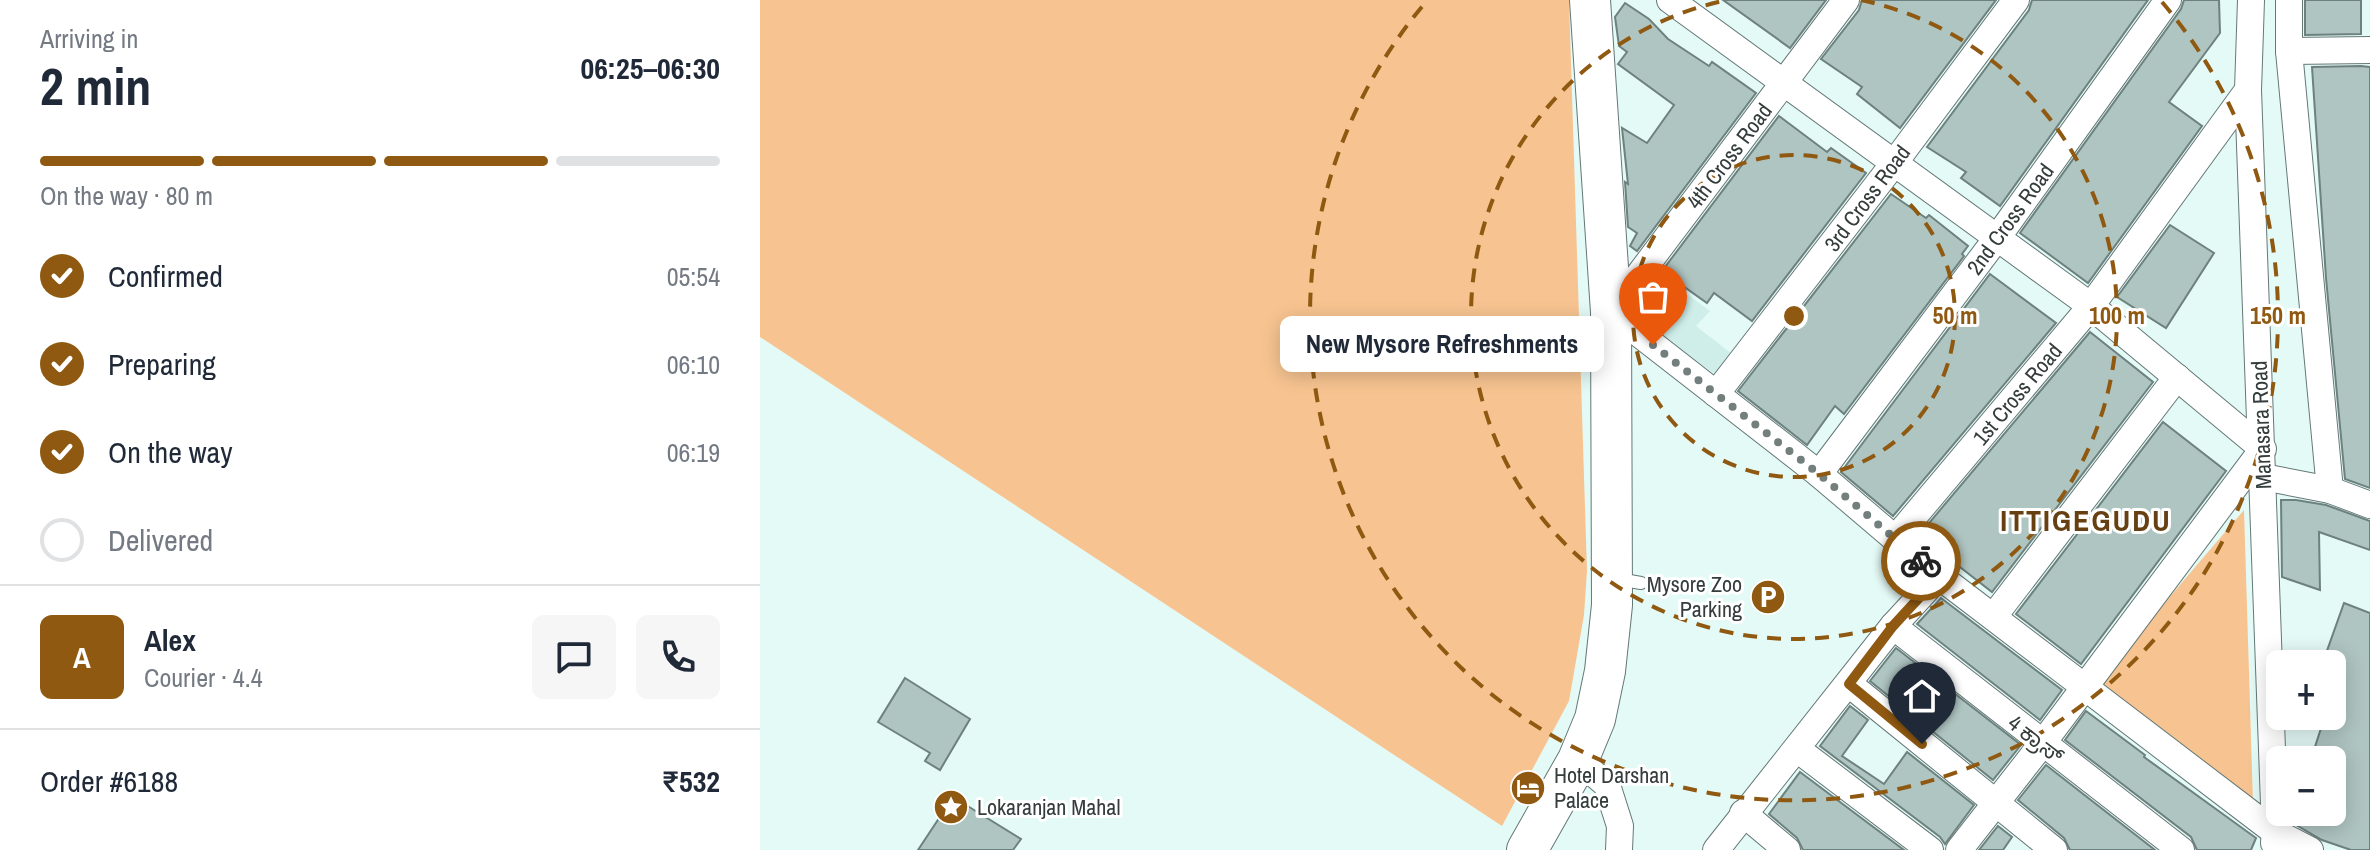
<!DOCTYPE html>
<meta charset="utf-8">
<style>
:root{--surface:#fff;--page:#f6f6f7;--text:#1f2937;--muted:#747a83;--line:#e0e1e3;--accent:#905911}
body{margin:0;font-family:"Archivo Narrow","Noto Sans Kannada",sans-serif;background:var(--page);color:var(--text);height:100vh;display:flex;flex-direction:column;font-size:30px;white-space:nowrap}
*{box-sizing:border-box;margin:0}
p{font-size:26px;color:var(--muted)}
.icon{flex:none;width:44px;height:44px;fill:none;stroke:currentColor;stroke-width:2;stroke-linecap:round;stroke-linejoin:round}
.map{position:relative;flex:1;overflow:hidden}
.drawer{display:flex;flex-direction:column;background:var(--surface);width:760px}
.drawer>*{flex:none}
.controls{position:absolute;left:1506px;top:650px;display:grid;gap:16px}
.controls a{display:grid;place-items:center;width:80px;height:80px;border-radius:12px;background:var(--surface);box-shadow:0 4px 20px #0003;font-size:40px}
.pin{position:absolute;display:grid;place-items:center;width:68px;height:68px;color:#fff;margin:-82px -34px;border-radius:50% 50% 50% 0;rotate:-45deg;box-shadow:0 0 8px #0007}
.pin .icon{rotate:45deg}
.courier{position:absolute;display:grid;place-items:center;width:80px;height:80px;margin:-40px;border:6px solid #905911;border-radius:50%;background:#fff;color:#222;box-shadow:0 2px 10px #0007}
.bubble{position:absolute;height:56px;border-radius:12px;background:var(--surface);box-shadow:0 4px 20px #0003;font-size:26px;font-weight:700;line-height:56px;text-align:center}
.headline em{font-style:normal;font-weight:700}
.headline div{display:flex;flex-direction:column-reverse}
.headline{display:flex;align-items:center;justify-content:space-between;height:136px;padding:0 40px}
h1{font-size:52px;font-weight:700;line-height:60px}
.bar{display:grid;grid-template-columns:repeat(4,1fr);gap:12px 8px;align-content:center;height:96px;padding:0 40px}
.bar i{height:10px;border-radius:6px;background:var(--line)}
.bar .current{background:var(--accent)}
.bar p{grid-column:span 4}
.line{display:flex;align-items:center;gap:20px;padding:0 40px;border-top:2px solid var(--line)}
.line div{flex:1}
.round{display:grid;place-items:center;flex:none;width:84px;height:84px;border-radius:12px;background:var(--page)}
ol{padding:0 40px;list-style:none}
li{display:flex;align-items:center;gap:24px;height:88px}
li p{margin-inline-start:auto}
li .icon{padding:8px;border-radius:50%;background:var(--accent);color:#fff;stroke-width:4}
li:last-child{color:var(--muted)}
li i{width:44px;height:44px;border:4px solid var(--line);border-radius:50%}
main{display:flex;flex:1;min-height:0}
.map>svg:first-child{display:block}
.built{fill:#cfeeea}
.green{fill:#f7c491}
.building{fill:#afc5c2;stroke:#6d817e;stroke-width:2}
.lines{fill:none;stroke-linecap:round;stroke-linejoin:round}
.lane-casing{stroke:#647876;stroke-width:14}
.street-casing{stroke:#647876;stroke-width:28}
.primary-casing{stroke:#647876;stroke-width:42}
.lane{stroke:#fff;stroke-width:12}
.street{stroke:#fff;stroke-width:26}
.primary{stroke:#fff;stroke-width:40}
.done{stroke:#727f7d;stroke-width:8;stroke-dasharray:0 14.4}
.route{stroke:#905911;stroke-width:10}
.ring{fill:none;stroke:#905911;stroke-width:4;stroke-dasharray:14 10}
.labels{text-anchor:middle;stroke-width:6;stroke-linejoin:round;paint-order:stroke}
.street-label{font-size:22px;fill:#343d3c;stroke:#fff}
.poi-label{font-size:22px;fill:#343d3c;stroke:#fff;text-anchor:start}
.district-label{font-size:30px;font-weight:bold;letter-spacing:2px;fill:#674012;stroke:#fff}
.centre{fill:#905911;stroke:#fff;stroke-width:4}
.ring-label{font-size:24px;text-anchor:middle;font-weight:bold;fill:#905911;stroke:#fff;stroke-width:6;stroke-linejoin:round;paint-order:stroke}
</style>
<main>
<section class="drawer">
<div class="headline"><div><h1>2 min</h1><p>Arriving in</p></div><em>06:25–06:30</em></div>
<div class="bar"><i class="current"></i><i class="current"></i><i class="current"></i><i></i><p>On the way · 80 m</p></div>
<ol>
<li><svg class="icon" aria-label="check" viewBox="0 0 24 24"><path d="M5 12l5 5 9-10"/></svg>Confirmed<p>05:54</p></li>
<li><svg class="icon" aria-label="check" viewBox="0 0 24 24"><path d="M5 12l5 5 9-10"/></svg>Preparing<p>06:10</p></li>
<li><svg class="icon" aria-label="check" viewBox="0 0 24 24"><path d="M5 12l5 5 9-10"/></svg>On the way<p>06:19</p></li>
<li><i></i>Delivered</li>
</ol>
<div class="line" style="height:144px"><b class="round" style="background:var(--accent);color:#fff">A</b><div><b>Alex</b><p>Courier · 4.4</p></div><a class="round"><svg class="icon" aria-label="chat" viewBox="0 0 24 24"><path d="M4 5h16v11H9l-5 4z"/></svg></a><a class="round"><svg class="icon" aria-label="phone" viewBox="0 0 24 24"><path d="M5 4h4l2 5-3 2q2 4 5 5l2-3 5 2v4C11 20 4 13 5 4z"/></svg></a></div>
<div class="line" style="height:104px"><div>Order #6188</div><b>₹532</b></div>
</section>
<div class="map">
<svg width="1610" height="850" viewBox="0 0 1610 850">
<rect width="100%" height="100%" fill="#e4faf7"/>
<polygon class="built" points="902,276 950,311 936,326 972,354 956,375 873,314"/>
<g class="green">
<polygon points="0,0 809,0 827,571 824,615 809,701 742,826 0,337"/>
<polygon points="1484,510 1493,803 1335,684"/>
</g>
<g class="building">
<polygon points="963,0 1066,0 1030,48"/>
<polygon points="1102,0 1236,0 1140,128 1097,94 1102,87 1061,59 1099,10"/>
<polygon points="1272,0 1388,0 1240,206 1201,178 1206,172 1167,147 1269,10"/>
<polygon points="1424,0 1459,0 1460,33 1409,102 1442,126 1328,283 1260,233 1421,9"/>
<polygon points="1545,0 1601,0 1601,34 1545,35"/>
<polygon points="865,3 889,19 908,39 949,66 952,62 996,93 877,251 870,246 877,233 868,227 865,182 868,184 862,128 887,143 914,105 858,64 867,52 859,46 855,17"/>
<polygon points="1601,66 1610,67 1610,488 1585,479 1566,278 1552,67"/>
<polygon points="1019,116 1067,152 1071,148 1106,173 992,321 954,293 947,303 902,271"/>
<polygon points="1131,194 1166,218 1169,215 1208,246 1202,254 1204,256 1084,414 1075,406 1047,445 978,391"/>
<polygon points="1410,225 1454,253 1406,328 1357,297"/>
<polygon points="1230,274 1296,323 1133,516 1081,472"/>
<polygon points="1330,332 1393,382 1232,592 1159,535"/>
<polygon points="1403,422 1466,471 1321,664 1256,614"/>
<polygon points="1521,500 1536,500 1566,505 1610,521 1610,550 1559,532 1560,590 1522,577"/>
<polygon points="1181,598 1302,690 1280,720 1157,624"/>
<polygon points="1584,603 1610,613 1610,850 1591,850 1562,840 1531,822 1530,812 1572,812 1572,760 1552,756 1565,716 1572,716 1572,696 1581,669 1563,662"/>
<polygon points="1136,648 1261,745 1233,780 1110,681"/>
<polygon points="145,678 210,719 180,770 165,761 170,753 118,722"/>
<polygon points="1090,706 1108,720 1082,756 1124,784 1147,752 1214,805 1185,844 1180,837 1060,746"/>
<polygon points="1326,711 1385,755 1384,757 1496,838 1491,850 1437,850 1431,837 1305,740"/>
<polygon points="1286,765 1395,850 1310,850 1304,838 1258,800"/>
<polygon points="1040,772 1144,850 1043,850 1037,838 1009,814"/>
<polygon points="193,797 261,839 253,850 158,850"/>
<polygon points="1238,826 1252,837 1243,850 1219,850"/>
</g>
<g class="lines">
<g class="lane-casing">
<polyline id="lane" points="858,579 881,583"/>
</g>
<g class="street-casing">
<g id="street">
<polyline points="910,0 1331,306 1503,449 1282,744 1199,850"/>
<polyline points="1086,0 851,312 1059,474 1179,576 1515,832 1550,850"/>
<polyline points="1491,0 1488,90 1515,832 1514,843"/>
<polyline points="1529,0 1529,51 1570,490"/>
<polyline points="1529,51 1610,50"/>
<polyline points="956,394 1135,162 1256,0"/>
<polyline points="1059,474 1237,238 1408,0"/>
<polyline points="1503,477 1570,490 1610,505"/>
<polyline points="1135,539 1331,306 1488,90"/>
<polyline points="1234,616 1417,377"/>
<polyline points="1133,626 1421,850"/>
<polyline points="1089,684 1294,850"/>
<polyline points="1037,749 1170,850"/>
<polyline points="818,760 847,785 860,826 859,850"/>
<polyline points="983,813 1027,850"/>
<polyline points="956,850 1133,626 1179,576"/>
</g>
</g>
<g class="primary-casing">
<polyline id="primary" points="767,850 818,760 835,719 845,671 852,605 851,312 830,0"/>
</g>
<use href="#lane" class="lane"/>
<use href="#street" class="street"/>
<use href="#primary" class="primary"/>
</g>
<g class="lines">
<polyline class="done" points="893,345 1059,474 1161,561"/>
<polyline class="route" points="1161,561 1179,576 1133,626 1089,684 1162,744"/>
</g>
<g class="ring">
<circle cx="1034" cy="316" r="161"/>
<path d="M1101 0A323 323 0 1 1 967 0"/>
<path d="M1402 2A484 484 0 1 1 666 2"/>
</g>
<defs>
<g id="parking-disc" transform="scale(1.8)"><circle r="9.5" fill="#905911" stroke="#fff"/><path d="M-3.5-5.5H1a3.5 3.5 0 0 1 0 7H-1V5.5H-3.5ZM-1-3.4V-.6H.8a1.4 1.4 0 0 0 0-2.8Z" fill="#fff"/></g>
<g id="hotel-disc" transform="scale(1.8)"><circle r="9.5" fill="#905911" stroke="#fff"/><path d="M-6-4.5h1.5V1H6V5H4.5V3h-9V5H-6ZM-4 0a1.8 1.8 0 1 1 3.6 0ZM.5 0V-2.5h3Q6-2.5 6 0Z" fill="#fff"/></g>
<g id="sight-disc" transform="scale(1.8)"><circle r="9.5" fill="#905911" stroke="#fff"/><path d="M0-6L1.8-2.2L6-1.7L2.9 1.2L3.7 5.4L0 3.3L-3.7 5.4L-2.9 1.2L-6-1.7L-1.8-2.2Z" fill="#fff"/></g>
</defs>
<g fill-rule="evenodd">
<use href="#parking-disc" x="1008" y="597"/>
<use href="#hotel-disc" x="768" y="788"/>
<use href="#sight-disc" x="191" y="807"/>
</g>
<g class="labels">
<g class="street-label">
<text transform="translate(969 156) rotate(-53)" y="8">4th Cross Road</text>
<text transform="translate(1107 198) rotate(-53)" y="8">3rd Cross Road</text>
<text transform="translate(1250 219) rotate(-54)" y="8">2nd Cross Road</text>
<text transform="translate(1257 394) rotate(-50)" y="8">1st Cross Road</text>
<text transform="translate(1501 425) rotate(-92)" y="8">Manasara Road</text>
<text transform="translate(1276 739) rotate(38)" y="8">4 ಕ್ರಾಸ್</text>
</g>
<g class="poi-label">
<text x="982" y="592" text-anchor="end">Mysore Zoo<tspan x="982" dy="25">Parking</tspan></text>
<text x="794" y="783">Hotel Darshan<tspan x="794" dy="25">Palace</tspan></text>
<text x="217" y="815">Lokaranjan Mahal</text>
</g>
<g class="district-label">
<text x="1326" y="531">ITTIGEGUDU</text>
</g>
</g>
<circle cx="1034" cy="316" r="12" class="centre"/>
<g class="ring-label">
<text x="1195" y="324">50 m</text>
<text x="1357" y="324">100 m</text>
<text x="1518" y="324">150 m</text>
</g>
</svg>
<div class="controls">
<a>+</a>
<a>−</a>
</div>
<div class="pin" style="left:893px;top:345px;background:#ea580c"><svg class="icon" aria-label="bag" viewBox="0 0 24 24"><path d="M5 8h14l-1 12H6zM9 8a3 3 0 0 1 6 0"/></svg></div>
<div class="pin" style="left:1162px;top:744px;background:#1f2937"><svg class="icon" aria-label="home" viewBox="0 0 24 24"><path d="M3 11l9-7 9 7M6 9v11h12V9"/></svg></div>
<div class="courier" style="left:1161px;top:561px"><svg class="icon" aria-label="bike" viewBox="0 0 24 24"><circle cx="6" cy="16" r="4"/><circle cx="18" cy="16" r="4"/><path d="M6 16l4-8h5l3 8M10 8l3 8H6M13 5h3"/></svg></div>
<div class="bubble" style="left:520px;top:316px;width:324px">New Mysore Refreshments</div>
</div>
</main>
